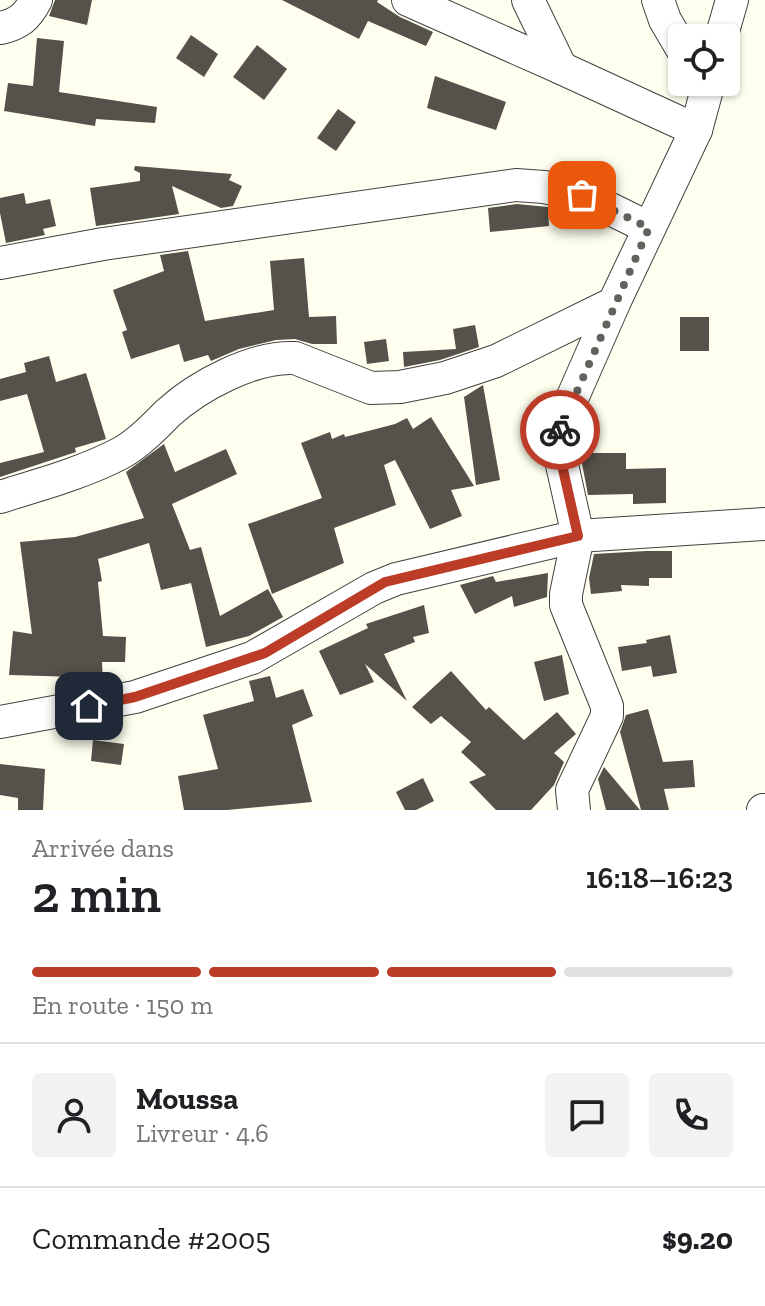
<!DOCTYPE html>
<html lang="fr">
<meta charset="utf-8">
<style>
:root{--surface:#fff;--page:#f2f2f2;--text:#202124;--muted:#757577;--line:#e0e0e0;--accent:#bc3c27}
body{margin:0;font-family:"Zilla Slab",serif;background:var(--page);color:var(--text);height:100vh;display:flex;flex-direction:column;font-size:30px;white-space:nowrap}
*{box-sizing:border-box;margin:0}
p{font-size:26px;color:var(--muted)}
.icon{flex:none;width:44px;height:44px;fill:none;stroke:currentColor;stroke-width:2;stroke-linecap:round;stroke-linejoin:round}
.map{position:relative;height:810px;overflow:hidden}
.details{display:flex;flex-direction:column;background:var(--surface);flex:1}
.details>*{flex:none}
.buttons{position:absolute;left:668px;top:24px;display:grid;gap:16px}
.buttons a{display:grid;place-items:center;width:72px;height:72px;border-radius:8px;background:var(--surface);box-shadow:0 2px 6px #0004;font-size:40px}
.pin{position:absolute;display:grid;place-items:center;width:68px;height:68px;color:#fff;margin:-34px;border-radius:16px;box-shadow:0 4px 12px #0006}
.courier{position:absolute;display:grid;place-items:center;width:80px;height:80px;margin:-40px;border:6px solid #bc3c27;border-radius:50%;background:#fff;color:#222;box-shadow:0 2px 10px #0007}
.headline em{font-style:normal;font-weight:600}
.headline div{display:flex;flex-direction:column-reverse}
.headline{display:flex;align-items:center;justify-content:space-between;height:136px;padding:0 32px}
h1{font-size:52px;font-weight:600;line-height:60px}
.bar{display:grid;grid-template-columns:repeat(4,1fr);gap:12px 8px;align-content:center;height:96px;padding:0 32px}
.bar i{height:10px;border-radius:6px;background:var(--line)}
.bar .active{background:var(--accent)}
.bar p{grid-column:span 4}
.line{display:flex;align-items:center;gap:20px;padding:0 32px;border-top:2px solid var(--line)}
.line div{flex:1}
.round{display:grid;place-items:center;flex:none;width:84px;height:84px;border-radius:8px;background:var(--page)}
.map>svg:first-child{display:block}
.building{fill:#56514a}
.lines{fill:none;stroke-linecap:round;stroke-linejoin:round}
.minor-casing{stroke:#414141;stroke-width:34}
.minor{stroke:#fff;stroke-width:32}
.done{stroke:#62625d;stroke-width:8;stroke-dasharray:0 14.4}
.route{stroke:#bc3c27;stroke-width:10}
</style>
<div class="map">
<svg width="765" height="810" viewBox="0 0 765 810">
<rect width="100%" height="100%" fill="#ffffef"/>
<g class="building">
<polygon points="55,0 92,0 87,25 49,16"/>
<polygon points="282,0 378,0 377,2 400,17 433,32 426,46 368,21 359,39"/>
<polygon points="191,35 218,54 204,77 176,58"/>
<polygon points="37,38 64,41 59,92 157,107 155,123 96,119 95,126 4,111 8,83 33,86"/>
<polygon points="257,45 287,69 264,100 233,77"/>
<polygon points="435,76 506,102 496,130 427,108"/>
<polygon points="338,109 356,122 336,151 317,138"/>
<polygon points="135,166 232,174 229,180 242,186 233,206 221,208 172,186 179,214 96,226 90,188 140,181 140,173 134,170"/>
<polygon points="24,193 26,204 50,199 56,226 43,229 45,235 6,243 0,213 0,198"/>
<polygon points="517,204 548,207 549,226 490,232 488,208"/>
<polygon points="188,251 205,321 274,310 270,261 304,258 309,317 336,316 337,344 312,344 295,339 276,340 239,349 211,361 208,355 184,362 179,344 131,359 122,332 127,330 113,290 164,271 160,255"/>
<rect x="680" y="317" width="29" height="34"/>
<polygon points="475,325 479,347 440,360 404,367 403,352 456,349 453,329"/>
<polygon points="386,339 389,361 367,364 364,342"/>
<polygon points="49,356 56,382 86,373 106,439 75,448 76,452 70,454 0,477 0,463 44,452 27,394 0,401 0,379 26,372 24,363"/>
<polygon points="483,385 500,480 476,485 464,397"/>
<polygon points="431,417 474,486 451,490 462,516 430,529 395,460 384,465 396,505 334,528 344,563 272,594 248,524 322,498 301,443 330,432 332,439 344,434 345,437 395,424 407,418 413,429"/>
<polygon points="164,444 175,472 226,449 237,474 172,504 190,550 201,547 220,616 268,589 283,617 249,636 206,647 191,583 161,590 149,543 98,559 102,581 98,582 103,636 126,637 125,662 102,662 103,684 77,688 77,677 9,675 13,631 32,634 20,542 75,537 144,518 126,472"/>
<polygon points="580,453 626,453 626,469 666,468 666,503 633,504 633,494 588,495"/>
<polygon points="646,551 672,551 672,578 649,578 649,586 621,585 622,591 591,594 589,578 594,554"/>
<polygon points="548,573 547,597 514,607 512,596 475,614 460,585 493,576 496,582"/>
<polygon points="424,605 429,633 413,637 415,642 384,654 407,701 365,664 374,682 340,695 319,651 368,628 366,624"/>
<polygon points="670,635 677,673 653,677 651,666 622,671 618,647 647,643 646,640"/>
<polygon points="562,655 569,694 544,701 534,662"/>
<polygon points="451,671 486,710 489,707 524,740 557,712 576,734 554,753 564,762 554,785 531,810 496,810 469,782 486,775 461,752 471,742 441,716 431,724 412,707"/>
<polygon points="270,676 276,698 303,689 313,716 292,725 312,802 227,810 184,810 178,776 218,769 203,715 254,701 249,681"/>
<polygon points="648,709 663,762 693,760 695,787 664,789 669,810 641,810 620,732 626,715"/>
<polygon points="93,740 124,744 121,765 91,761"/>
<polygon points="0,764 45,769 43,810 18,810 18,798 0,795"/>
<polygon points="604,767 640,810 606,810 598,779"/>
<polygon points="423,778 434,801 416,810 405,810 396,792"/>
</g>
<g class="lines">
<g class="minor-casing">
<g id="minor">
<polyline points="408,0 561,68"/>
<polyline points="528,0 561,68 696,130"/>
<polyline points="658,0 665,20 682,49"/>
<path d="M 0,28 C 19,24 27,17 36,0"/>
<polyline points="721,38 732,0"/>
<polyline points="0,263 103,244 516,185 544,187 582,195 649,228"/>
<path d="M 0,497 C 41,484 83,473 121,453 C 139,443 154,427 168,413 C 199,385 254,356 295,358 L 371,388 L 400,387 L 445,378 L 496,361 L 614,303"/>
<polyline points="0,722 135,697 252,658 374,588 396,579 578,536 765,524"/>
<polyline points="574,810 572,790 607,716 607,706 566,605 566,594 578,536 558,447 560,426 614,303 696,130 709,82"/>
<polyline points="763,810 765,810"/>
</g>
</g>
<use href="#minor" class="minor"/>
</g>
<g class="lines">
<polyline class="done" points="560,430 649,228 582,195"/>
<polyline class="route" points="89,706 135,697 265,653 385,582 578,536 558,447 560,430"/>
</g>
</svg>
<div class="buttons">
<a><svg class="icon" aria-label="locate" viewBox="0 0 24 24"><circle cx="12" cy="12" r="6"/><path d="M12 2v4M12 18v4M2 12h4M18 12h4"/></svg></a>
</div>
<div class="pin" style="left:582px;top:195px;background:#ea580c"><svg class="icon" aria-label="bag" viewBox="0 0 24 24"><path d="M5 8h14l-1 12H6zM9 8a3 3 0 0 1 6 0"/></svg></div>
<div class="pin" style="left:89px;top:706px;background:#1f2937"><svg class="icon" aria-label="home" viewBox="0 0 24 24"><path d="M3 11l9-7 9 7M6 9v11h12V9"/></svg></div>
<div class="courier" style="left:560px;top:430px"><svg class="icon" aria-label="bike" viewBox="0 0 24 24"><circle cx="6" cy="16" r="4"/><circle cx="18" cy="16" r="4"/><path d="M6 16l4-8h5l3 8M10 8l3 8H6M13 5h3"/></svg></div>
</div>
<section class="details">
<div class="headline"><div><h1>2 min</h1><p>Arrivée dans</p></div><em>16:18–16:23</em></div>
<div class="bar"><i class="active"></i><i class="active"></i><i class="active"></i><i></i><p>En route · 150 m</p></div>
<div class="line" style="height:144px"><a class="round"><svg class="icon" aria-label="person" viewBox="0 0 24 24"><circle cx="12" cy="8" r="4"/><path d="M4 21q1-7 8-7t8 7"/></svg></a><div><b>Moussa</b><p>Livreur · 4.6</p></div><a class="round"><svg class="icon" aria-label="chat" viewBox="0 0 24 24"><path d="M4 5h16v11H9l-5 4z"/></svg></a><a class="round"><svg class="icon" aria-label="phone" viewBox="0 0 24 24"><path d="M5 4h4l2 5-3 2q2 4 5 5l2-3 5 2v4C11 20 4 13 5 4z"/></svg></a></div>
<div class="line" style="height:104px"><div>Commande #2005</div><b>$9.20</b></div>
</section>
